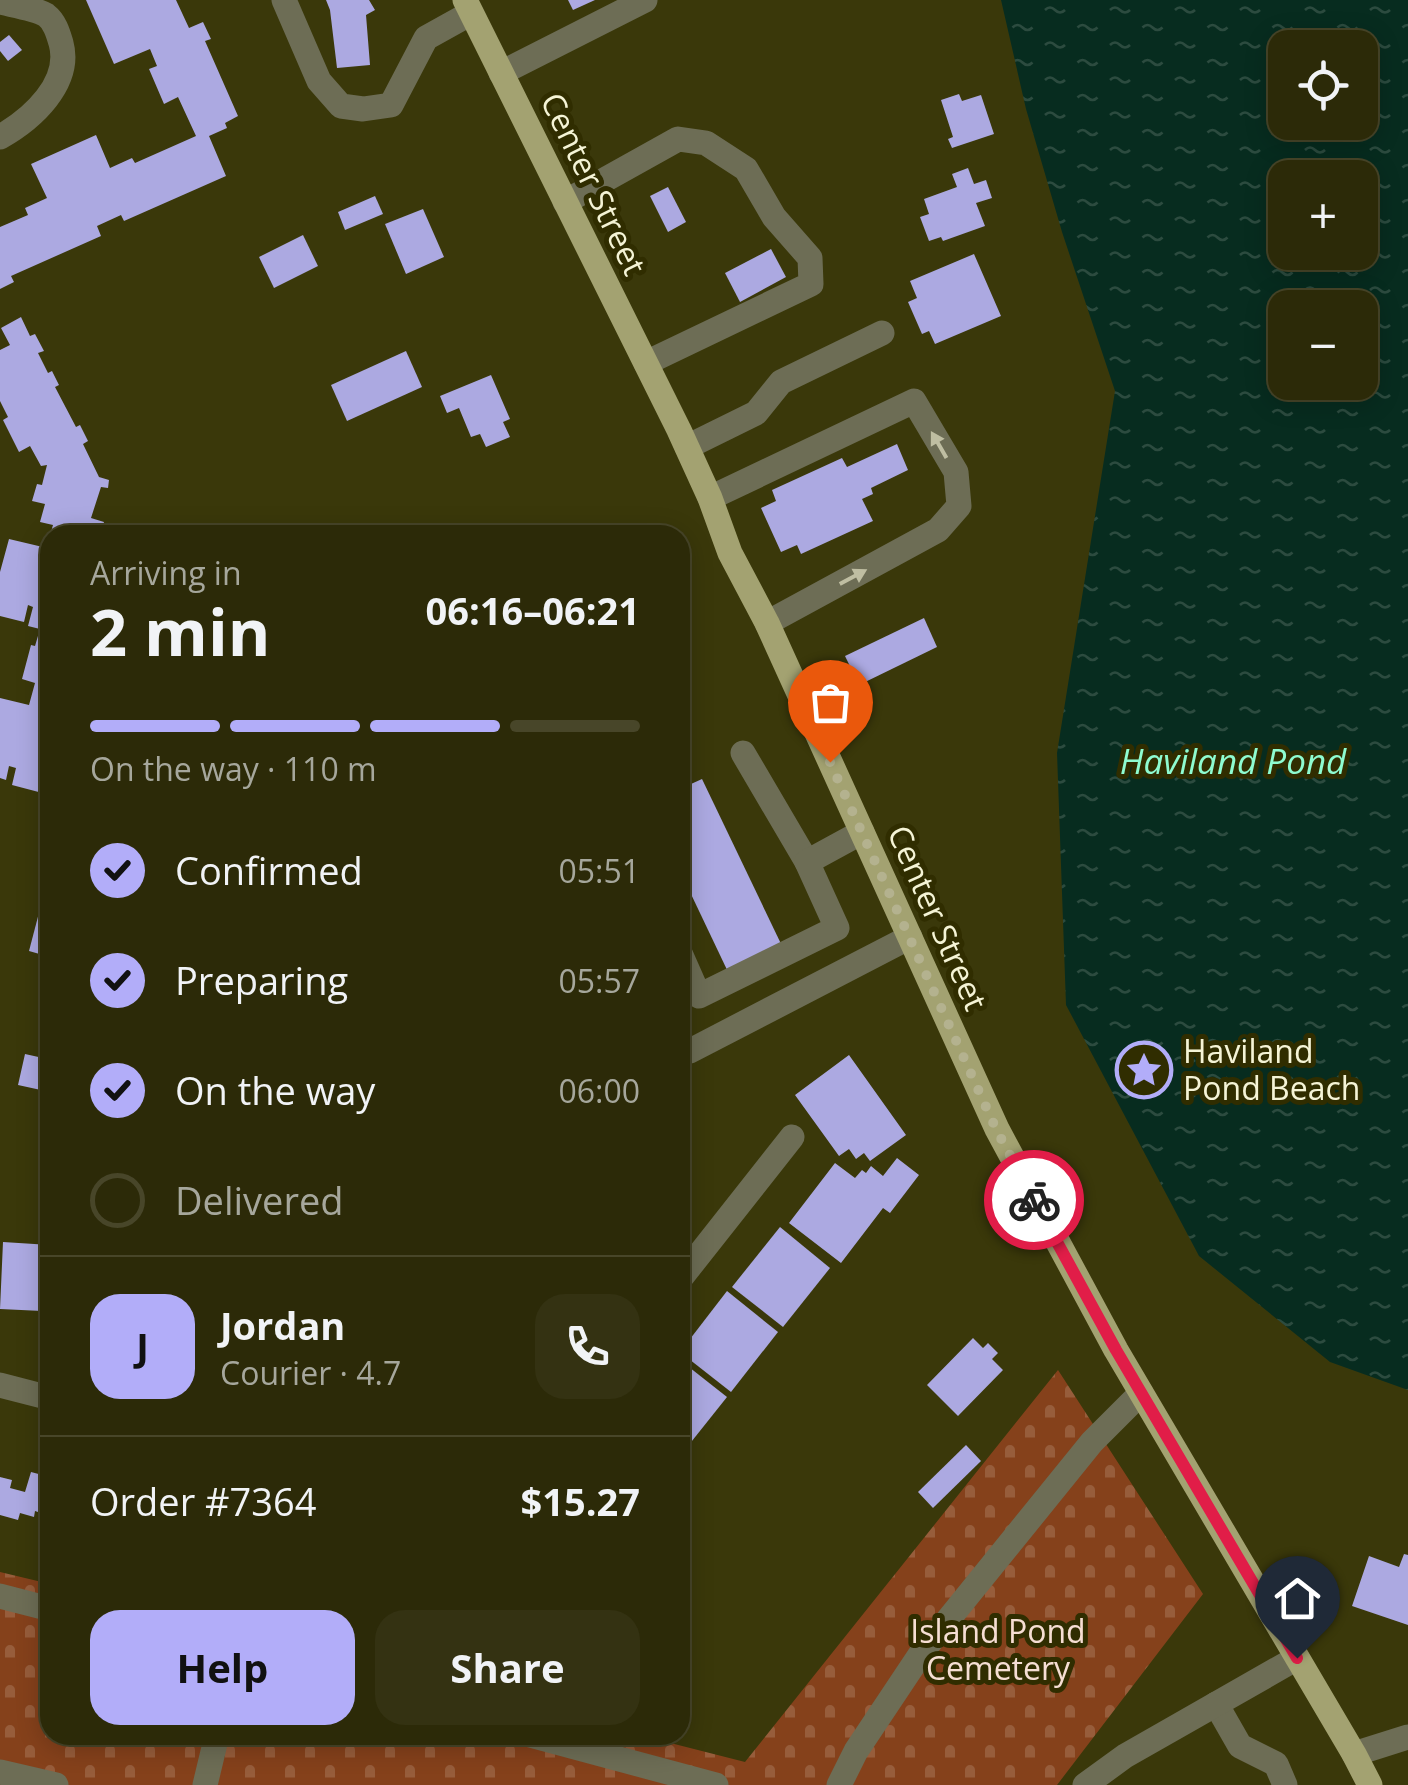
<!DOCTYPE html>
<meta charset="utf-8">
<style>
:root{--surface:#2c2a08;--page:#343212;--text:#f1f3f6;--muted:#a6a79c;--line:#484629;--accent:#b2adf9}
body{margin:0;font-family:"Open Sans",sans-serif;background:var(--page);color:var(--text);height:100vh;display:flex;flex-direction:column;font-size:38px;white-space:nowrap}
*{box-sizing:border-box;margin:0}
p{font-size:32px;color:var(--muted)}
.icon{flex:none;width:55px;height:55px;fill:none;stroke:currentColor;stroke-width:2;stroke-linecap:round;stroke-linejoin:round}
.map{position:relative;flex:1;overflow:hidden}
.details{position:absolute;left:40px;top:525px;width:650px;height:1220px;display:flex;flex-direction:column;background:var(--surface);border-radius:30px;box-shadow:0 5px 25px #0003,0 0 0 2px var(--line)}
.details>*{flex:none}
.fabs{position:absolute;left:1268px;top:30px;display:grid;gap:20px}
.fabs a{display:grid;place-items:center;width:110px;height:110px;border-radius:20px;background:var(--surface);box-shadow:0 5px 25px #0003,0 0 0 2px var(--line);font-size:50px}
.pin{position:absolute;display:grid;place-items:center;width:85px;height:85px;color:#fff;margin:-102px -42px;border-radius:50% 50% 50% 0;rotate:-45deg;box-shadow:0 0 10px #0007}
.pin .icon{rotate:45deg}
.courier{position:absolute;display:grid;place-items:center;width:100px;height:100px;margin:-50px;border:8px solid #e11d48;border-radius:50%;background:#fff;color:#222;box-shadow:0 2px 12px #0007}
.head em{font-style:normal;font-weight:700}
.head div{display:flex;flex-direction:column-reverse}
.head{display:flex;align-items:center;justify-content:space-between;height:170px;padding:0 50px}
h1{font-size:65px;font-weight:700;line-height:75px}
.bar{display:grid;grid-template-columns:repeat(4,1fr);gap:15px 10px;align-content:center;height:120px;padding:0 50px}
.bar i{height:12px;border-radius:8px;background:var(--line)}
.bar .selected{background:var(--accent)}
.bar p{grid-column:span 4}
.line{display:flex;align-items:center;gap:25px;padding:0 50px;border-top:2px solid var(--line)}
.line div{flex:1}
.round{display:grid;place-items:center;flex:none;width:105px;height:105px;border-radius:30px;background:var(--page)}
ol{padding:0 50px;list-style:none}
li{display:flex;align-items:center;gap:30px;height:110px}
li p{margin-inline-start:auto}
li .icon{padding:10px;border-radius:50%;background:var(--accent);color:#111;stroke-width:4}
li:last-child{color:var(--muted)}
li i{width:55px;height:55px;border:5px solid var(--line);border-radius:50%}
.button{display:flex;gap:20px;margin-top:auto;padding:20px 50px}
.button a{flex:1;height:115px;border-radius:30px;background:var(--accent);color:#111;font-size:40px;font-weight:700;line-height:115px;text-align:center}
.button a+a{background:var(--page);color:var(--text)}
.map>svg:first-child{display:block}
.cemetery{fill:url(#cemetery-stones)}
.water{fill:url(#water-ripples);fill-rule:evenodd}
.building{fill:#aca9e1}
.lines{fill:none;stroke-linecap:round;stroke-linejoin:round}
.minor{stroke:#6d6d55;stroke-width:25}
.major{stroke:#a3a271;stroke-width:25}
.oneway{fill:#bfbea2}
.done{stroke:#b4b28f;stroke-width:10;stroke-dasharray:0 18}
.route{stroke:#e11d48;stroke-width:12}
.labels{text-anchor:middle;stroke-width:10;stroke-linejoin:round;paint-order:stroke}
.street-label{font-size:32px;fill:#f5f4d6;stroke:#302d00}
.poi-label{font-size:32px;fill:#f5f4d6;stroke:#302d00;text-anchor:start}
.park-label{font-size:32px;fill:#f6ded3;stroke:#302d00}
.water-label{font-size:35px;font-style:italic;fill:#8efcd1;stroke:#302d00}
</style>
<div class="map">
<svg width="1408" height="1785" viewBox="0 0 1408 1785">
<defs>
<pattern id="cemetery-stones" width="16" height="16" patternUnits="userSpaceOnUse" patternTransform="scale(2.5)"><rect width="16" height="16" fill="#85411b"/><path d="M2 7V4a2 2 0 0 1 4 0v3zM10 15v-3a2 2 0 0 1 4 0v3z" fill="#975d3b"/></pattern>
<pattern id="water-ripples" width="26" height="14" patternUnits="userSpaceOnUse" patternTransform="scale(2.5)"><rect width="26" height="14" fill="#072c1f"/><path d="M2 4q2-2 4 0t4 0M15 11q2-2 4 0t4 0" fill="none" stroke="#2c4b3f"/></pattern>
</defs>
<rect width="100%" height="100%" fill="#3a380a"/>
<polygon class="cemetery" points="1058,1370 1203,1594 1057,1785 0,1785 0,1572 50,1584 50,1735 639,1735 745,1762"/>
<path class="water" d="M 1001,0 L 1408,0 L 1408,1390 L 1330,1362 L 1199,1256 L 1066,1005 L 1057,753 L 1115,391 L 1062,232 L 1026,109 ZM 1285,48 L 1360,48 L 1360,122 L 1285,122 ZM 1285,178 L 1360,178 L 1360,252 L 1285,252 ZM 1285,308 L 1360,308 L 1360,382 L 1285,382 Z"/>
<g class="building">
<polygon points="86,0 176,0 189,28 203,22 211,39 205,41 238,116 225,123 227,128 209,136 226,176 124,221 121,215 97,226 101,236 11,276 14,282 0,289 0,227 28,215 25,208 47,198 31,164 96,135 110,168 132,158 135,163 196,136 178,97 164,104 149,69 157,66 150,49 114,64"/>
<polygon points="326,0 369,0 375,10 366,15 370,65 337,68 330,10"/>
<polygon points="568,0 595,0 573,10"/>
<polygon points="9,35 22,50 8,61 0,51 0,42"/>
<polygon points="959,94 962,101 981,95 994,134 952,148 948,139 953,137 941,100"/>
<polygon points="968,168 974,184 986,180 992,198 976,203 985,226 943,241 941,237 929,241 920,217 929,214 924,199 957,187 952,174"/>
<polygon points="668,187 686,222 668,232 650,196"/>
<polygon points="375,196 383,214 345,230 338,212"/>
<polygon points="423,209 444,257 406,274 385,224"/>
<polygon points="303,235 318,266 274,288 259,257"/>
<polygon points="771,249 786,277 740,302 725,273"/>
<polygon points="974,254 1001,316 935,344 929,331 922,334 908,302 917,298 910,281"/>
<polygon points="21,317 30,336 35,334 44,351 38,353 48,373 52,371 59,385 55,387 76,427 80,425 88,441 83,444 99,477 109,480 108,488 101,487 91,518 104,522 100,535 50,535 53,525 40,522 45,504 32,501 37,484 42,485 47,465 41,466 30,446 19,452 3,420 8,417 0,401 0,350 10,345 1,328"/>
<polygon points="406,351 422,387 347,421 331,385"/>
<polygon points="491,375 510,419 503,422 510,437 486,447 480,434 471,437 459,408 447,413 440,396"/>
<polygon points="897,444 908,470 871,488 873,494 862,499 873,521 801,554 797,545 781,552 761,508 776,501 772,490 842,458 847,467"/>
<polygon points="9,539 47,548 50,540 50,795 12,785 16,768 9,766 6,780 0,778 0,698 29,705 35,683 22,679 31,645 35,646 40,629 28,626 33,607 28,605 24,622 0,616 0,572"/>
<polygon points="924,618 937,647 859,685 845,656"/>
<polygon points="702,779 783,948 729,974 680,871 680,789"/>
<polygon points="46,886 50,887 50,957 29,951"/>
<polygon points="48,1033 50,1092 18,1085 25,1054 43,1058"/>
<polygon points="849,1055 906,1135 870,1161 864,1153 856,1159 849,1149 839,1156 795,1095"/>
<polygon points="897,1158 919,1175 890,1213 883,1208 841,1263 789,1223 835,1163 855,1178 862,1170 866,1173 871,1166 883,1176"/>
<polygon points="780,1227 830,1268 783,1327 732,1287"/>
<polygon points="3,1242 50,1245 50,1280 44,1280 42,1311 0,1309"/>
<polygon points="727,1291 778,1332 731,1392 680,1352"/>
<polygon points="973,1338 983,1348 988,1343 998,1353 992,1359 1003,1370 958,1416 927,1385"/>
<polygon points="680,1360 727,1397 680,1456"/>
<polygon points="966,1445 981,1461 933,1508 918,1492"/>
<polygon points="31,1472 50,1477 50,1516 35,1511 34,1517 20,1513 18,1520 0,1515 0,1477 12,1480 10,1488 25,1492"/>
<polygon points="1404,1554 1408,1555 1408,1625 1352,1606 1369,1556 1399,1567"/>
</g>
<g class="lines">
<g class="minor">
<polyline points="284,0 319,81 341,106 363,109 391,105 426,38 471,13"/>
<path d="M 0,2 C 12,5 37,9 46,15 C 55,22 58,33 61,43 C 72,83 32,119 0,137"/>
<polyline points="501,73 645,0"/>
<polyline points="565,202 678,139 706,143 746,169 774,217 810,258 811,284 646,363"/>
<polyline points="687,447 756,413 781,382 882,333"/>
<polyline points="710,498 914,401 956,472 959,506 938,530 767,623"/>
<polyline points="743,753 807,862"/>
<polyline points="680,953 699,996 837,928 807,862 862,832"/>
<polyline points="680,1053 690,1051 910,937"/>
<polyline points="680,1279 792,1137"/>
<polyline points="0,1385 50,1398"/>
<polyline points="0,1596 50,1609"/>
<polyline points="1216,1704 1240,1746 1276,1764 1285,1785"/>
<polyline points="530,1735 716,1785"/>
<polyline points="1354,1754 1408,1737"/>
<polyline points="0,1772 56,1785"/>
<polyline points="205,1785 217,1735"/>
<polyline points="839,1785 856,1751 922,1652 1092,1442 1141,1393"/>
<polyline points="1085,1785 1125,1756 1297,1658"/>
</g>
<polyline class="major" points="465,0 679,430 710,498 730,553 767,623 997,1129 1116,1350 1354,1754 1370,1785"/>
</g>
<defs><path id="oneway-solid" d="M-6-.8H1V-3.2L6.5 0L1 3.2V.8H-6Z" transform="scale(2.5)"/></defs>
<g class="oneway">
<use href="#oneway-solid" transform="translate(939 445) rotate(-120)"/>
<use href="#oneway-solid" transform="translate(853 577) rotate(-28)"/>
</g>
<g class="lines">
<polyline class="done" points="830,762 996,1129 1034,1200"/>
<polyline class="route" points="1034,1200 1116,1350 1297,1658"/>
</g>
<defs>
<g id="sight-ring" transform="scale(2.875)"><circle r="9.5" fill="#302d00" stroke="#b2adf9" stroke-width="1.5"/><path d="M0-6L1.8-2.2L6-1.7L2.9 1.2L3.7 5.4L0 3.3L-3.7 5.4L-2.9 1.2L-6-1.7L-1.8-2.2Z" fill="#b2adf9"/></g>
</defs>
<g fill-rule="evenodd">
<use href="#sight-ring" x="1144" y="1070"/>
</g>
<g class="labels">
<g class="street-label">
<text transform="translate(593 184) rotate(64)" y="11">Center Street</text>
<text transform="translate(937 918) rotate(66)" y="11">Center Street</text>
</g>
<g class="poi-label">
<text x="1183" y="1063">Haviland<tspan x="1183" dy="37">Pond Beach</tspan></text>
</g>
<g class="park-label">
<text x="998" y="1643">Island Pond<tspan x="998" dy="37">Cemetery</tspan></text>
</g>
<g class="water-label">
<text x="1233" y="774">Haviland Pond</text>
</g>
</g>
</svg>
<div class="fabs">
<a><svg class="icon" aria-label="locate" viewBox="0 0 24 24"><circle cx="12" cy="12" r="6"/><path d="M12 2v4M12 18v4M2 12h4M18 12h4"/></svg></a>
<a>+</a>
<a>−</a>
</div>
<div class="pin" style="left:830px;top:762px;background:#ea580c"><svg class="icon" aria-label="bag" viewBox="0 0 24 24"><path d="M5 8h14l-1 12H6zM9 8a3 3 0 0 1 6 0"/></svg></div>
<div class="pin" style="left:1297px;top:1658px;background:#1f2937"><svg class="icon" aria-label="home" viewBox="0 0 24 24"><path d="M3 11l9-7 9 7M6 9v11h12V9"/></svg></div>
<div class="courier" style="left:1034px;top:1200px"><svg class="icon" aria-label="bike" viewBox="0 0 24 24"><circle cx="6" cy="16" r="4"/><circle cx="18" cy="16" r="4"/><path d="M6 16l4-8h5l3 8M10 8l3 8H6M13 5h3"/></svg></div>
<section class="details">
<div class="head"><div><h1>2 min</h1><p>Arriving in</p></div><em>06:16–06:21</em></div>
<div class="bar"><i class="selected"></i><i class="selected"></i><i class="selected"></i><i></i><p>On the way · 110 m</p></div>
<ol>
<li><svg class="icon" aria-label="check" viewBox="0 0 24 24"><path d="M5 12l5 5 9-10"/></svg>Confirmed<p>05:51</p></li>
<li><svg class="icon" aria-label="check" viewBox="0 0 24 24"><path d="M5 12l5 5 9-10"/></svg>Preparing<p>05:57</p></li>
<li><svg class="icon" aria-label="check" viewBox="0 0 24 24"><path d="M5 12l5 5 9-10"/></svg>On the way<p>06:00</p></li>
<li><i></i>Delivered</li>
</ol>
<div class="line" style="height:180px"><b class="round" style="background:var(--accent);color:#111">J</b><div><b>Jordan</b><p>Courier · 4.7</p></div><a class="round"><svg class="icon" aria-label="phone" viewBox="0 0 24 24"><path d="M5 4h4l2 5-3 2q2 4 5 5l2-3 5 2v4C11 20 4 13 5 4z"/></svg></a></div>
<div class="line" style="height:130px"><div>Order #7364</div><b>$15.27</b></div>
<div class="button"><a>Help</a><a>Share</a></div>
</section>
</div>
